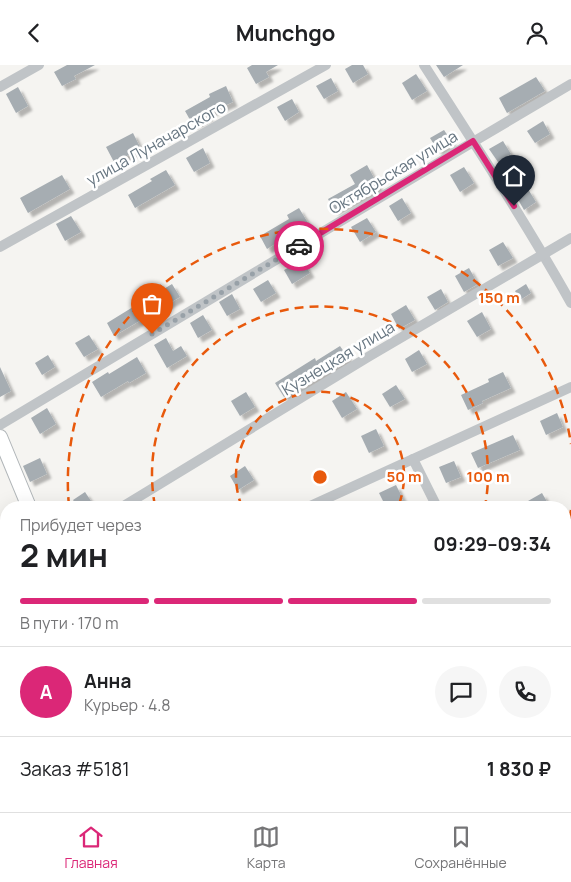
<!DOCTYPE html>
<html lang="ru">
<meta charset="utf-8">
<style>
:root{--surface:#fff;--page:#f6f6f6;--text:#202124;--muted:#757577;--line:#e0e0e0;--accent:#db2777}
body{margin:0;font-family:Manrope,sans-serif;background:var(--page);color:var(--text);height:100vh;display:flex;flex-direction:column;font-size:19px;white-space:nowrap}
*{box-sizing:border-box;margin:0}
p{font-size:16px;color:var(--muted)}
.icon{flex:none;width:28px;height:28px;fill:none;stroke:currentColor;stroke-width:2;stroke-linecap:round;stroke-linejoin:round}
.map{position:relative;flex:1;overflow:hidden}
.details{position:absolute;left:0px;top:436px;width:571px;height:311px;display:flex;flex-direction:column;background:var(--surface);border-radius:20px 20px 0 0;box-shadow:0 5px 20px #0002}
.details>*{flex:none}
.pin{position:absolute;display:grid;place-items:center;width:42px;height:42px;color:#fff;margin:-51px -21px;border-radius:50% 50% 50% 0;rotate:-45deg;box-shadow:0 0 5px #0007}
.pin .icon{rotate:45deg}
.courier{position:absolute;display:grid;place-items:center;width:50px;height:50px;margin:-25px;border:4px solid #db2777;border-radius:50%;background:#fff;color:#222;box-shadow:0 1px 6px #0007}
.overview em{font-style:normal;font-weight:700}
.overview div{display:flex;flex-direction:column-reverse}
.overview{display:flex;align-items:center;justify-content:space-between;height:85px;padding:0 20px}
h1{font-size:32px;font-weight:700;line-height:38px}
.bar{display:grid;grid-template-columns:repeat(4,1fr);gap:8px 5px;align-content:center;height:60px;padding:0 20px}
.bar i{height:6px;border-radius:4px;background:var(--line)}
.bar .active{background:var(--accent)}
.bar p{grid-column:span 4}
.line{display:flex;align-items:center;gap:12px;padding:0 20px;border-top:1px solid var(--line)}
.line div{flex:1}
.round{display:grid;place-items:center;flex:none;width:52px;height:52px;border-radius:26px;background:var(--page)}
header{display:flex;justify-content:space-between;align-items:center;height:65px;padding:0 20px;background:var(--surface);font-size:22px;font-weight:700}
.menu{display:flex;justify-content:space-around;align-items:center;height:70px;border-top:1px solid var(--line);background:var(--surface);font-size:14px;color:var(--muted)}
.menu a{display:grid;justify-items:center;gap:2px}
.menu .active{color:var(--accent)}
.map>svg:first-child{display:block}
.building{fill:#a6adb2;filter:url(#shadow)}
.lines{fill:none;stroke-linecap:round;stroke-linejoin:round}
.secondary-casing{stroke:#b1b6b9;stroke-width:16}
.street{stroke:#c0c4c7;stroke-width:10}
.secondary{stroke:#fff;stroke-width:14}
.done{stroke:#98a1a8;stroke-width:5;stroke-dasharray:0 9}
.route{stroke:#db2777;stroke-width:6}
.ring{fill:none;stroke:#e8590c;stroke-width:2.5;stroke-dasharray:9 6}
.labels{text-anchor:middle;stroke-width:5;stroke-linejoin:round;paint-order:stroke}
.street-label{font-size:16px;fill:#667580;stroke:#fff}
.centre{fill:#e8590c;stroke:#fff;stroke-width:2.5}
.ring-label{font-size:15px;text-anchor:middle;font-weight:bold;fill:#e8590c;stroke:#fff;stroke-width:5;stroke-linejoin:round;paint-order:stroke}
</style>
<header><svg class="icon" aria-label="back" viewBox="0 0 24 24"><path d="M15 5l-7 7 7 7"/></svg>Munchgo<svg class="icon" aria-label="person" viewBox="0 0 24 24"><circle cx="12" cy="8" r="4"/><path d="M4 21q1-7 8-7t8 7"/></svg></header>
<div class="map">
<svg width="571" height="747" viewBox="0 0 571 747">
<defs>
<filter id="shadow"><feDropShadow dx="4.5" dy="4.5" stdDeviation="1" flood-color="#0004"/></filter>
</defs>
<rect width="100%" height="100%" fill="#f5f4f1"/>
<g class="building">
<polygon points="67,0 95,0 74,11 76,14 62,21 54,7"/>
<polygon points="252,0 278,0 266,7 269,12 256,19 247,3"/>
<polygon points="352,0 363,0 368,9 353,18 345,4"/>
<polygon points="436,0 463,0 444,12"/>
<polygon points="416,9 427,26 412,35 402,18"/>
<polygon points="536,12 545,26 507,48 499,33"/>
<polygon points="331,13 338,26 324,34 316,21"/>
<polygon points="226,21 233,37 208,48 210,51 193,60 185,46 210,32 209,29"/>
<polygon points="18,22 28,41 16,48 6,29"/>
<polygon points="292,34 299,47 285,56 277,42"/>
<polygon points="543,56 550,69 535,78 527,66"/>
<polygon points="444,65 452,77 438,86 430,73"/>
<polygon points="133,68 141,84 114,97 106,82"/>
<polygon points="503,76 511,89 498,97 489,84"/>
<polygon points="203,83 210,98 194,107 186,93"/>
<polygon points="367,100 379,122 334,146 328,134 355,119 350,110"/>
<polygon points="464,102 474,118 460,127 450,110"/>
<polygon points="166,105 175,120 135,143 128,130 152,116 150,114"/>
<polygon points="62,110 70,124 28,148 20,133"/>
<polygon points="528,124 536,137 524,145 516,131"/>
<polygon points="402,133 411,148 398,156 389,141"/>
<polygon points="299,143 308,158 267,184 260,171 289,154 287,150"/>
<polygon points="71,151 81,167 65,176 56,159"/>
<polygon points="367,153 376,167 360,177 351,162"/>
<polygon points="503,177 513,193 498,201 489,185"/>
<polygon points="302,195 310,208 292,219 284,205"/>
<polygon points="469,203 478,219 464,227 455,211"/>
<polygon points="268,215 276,228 261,237 253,224"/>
<polygon points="172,219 180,232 114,271 107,258 133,242 132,240 148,231 149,233"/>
<polygon points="526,219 531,228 520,235 515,226"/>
<polygon points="441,224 448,237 435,245 427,232"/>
<polygon points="232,229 240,244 227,251 219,237"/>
<polygon points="406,240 415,255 399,264 391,249"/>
<polygon points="482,247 491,264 477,272 467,256"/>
<polygon points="203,250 212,265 198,273 190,258"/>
<polygon points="89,270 98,284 84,292 75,278"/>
<polygon points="166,273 173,286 181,281 187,291 167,303 154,280"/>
<polygon points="340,281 349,294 284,332 275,318 315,293 316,296"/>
<polygon points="419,285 427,299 412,307 405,294"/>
<polygon points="48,290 55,302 42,310 35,298"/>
<polygon points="137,292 146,308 129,318 128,316 101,332 92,317 108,307 109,309"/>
<polygon points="0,302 11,326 0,332"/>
<polygon points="503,307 511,323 482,336 483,338 468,345 461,330 489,317 488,314"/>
<polygon points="396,320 405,334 390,342 382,329"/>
<polygon points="246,327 255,342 240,351 231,336"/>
<polygon points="346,327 357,344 342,353 332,336"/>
<polygon points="47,343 56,359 40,369 31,353"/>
<polygon points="557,348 563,362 546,370 540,356"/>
<polygon points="376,364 384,381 369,388 361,371"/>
<polygon points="513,370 520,385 478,403 471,388"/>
<polygon points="40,393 47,409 30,417 23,401"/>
<polygon points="454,396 461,412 446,418 439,402"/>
<polygon points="245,401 254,415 238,425 230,411"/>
<polygon points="396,420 403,434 386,442 379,428"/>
<polygon points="85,427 95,442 78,442 73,435"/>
<polygon points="542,428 550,442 531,442 528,436"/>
</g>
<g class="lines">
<g class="secondary-casing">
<g id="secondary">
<polyline points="0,372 29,442"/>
<polyline points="238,741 241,747"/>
</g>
</g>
<g class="street">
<path d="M 424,0 C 474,78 525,156 571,238"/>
<polyline points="0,22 39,0"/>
<polyline points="0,182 326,0"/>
<polyline points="0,360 473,77 571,19"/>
<polyline points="413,394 437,442"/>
<polyline points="122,442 368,292 571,173"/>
<polyline points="308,442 571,322"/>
<polyline points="565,467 571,465"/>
<polyline points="0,513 6,510"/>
<polyline points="0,593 6,590"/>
<polyline points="565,623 571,620"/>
<polyline points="0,731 6,728"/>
<polyline points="564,741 566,747"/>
<polyline points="303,747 315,741"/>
</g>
<use href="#secondary" class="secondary"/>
</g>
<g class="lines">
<polyline class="done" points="152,269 299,181"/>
<polyline class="route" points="299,181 473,76 514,141"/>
</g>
<g class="ring">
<path d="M242 442A84 84 0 1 1 398 442"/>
<path d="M155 441A168 168 0 1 1 485 441"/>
<path d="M571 445A253 253 0 0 1 565 473M69 441A253 253 0 0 1 571 379"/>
</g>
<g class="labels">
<g class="street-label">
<text transform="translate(156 78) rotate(-29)" y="6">улица Луначарского</text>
<text transform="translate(393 107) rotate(-31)" y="6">Октябрьская улица</text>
<text transform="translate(338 293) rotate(-31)" y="6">Кузнецкая улица</text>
</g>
</g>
<circle cx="320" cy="412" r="8" class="centre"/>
<g class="ring-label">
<text x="499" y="238">150 m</text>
<text x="404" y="417">50 m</text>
<text x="488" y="417">100 m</text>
</g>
</svg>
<div class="pin" style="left:152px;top:269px;background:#ea580c"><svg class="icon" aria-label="bag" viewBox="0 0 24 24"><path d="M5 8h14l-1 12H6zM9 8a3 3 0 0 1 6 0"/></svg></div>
<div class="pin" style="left:514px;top:141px;background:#1f2937"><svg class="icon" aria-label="home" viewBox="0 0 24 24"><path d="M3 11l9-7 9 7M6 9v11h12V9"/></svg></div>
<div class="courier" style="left:299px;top:181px"><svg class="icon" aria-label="car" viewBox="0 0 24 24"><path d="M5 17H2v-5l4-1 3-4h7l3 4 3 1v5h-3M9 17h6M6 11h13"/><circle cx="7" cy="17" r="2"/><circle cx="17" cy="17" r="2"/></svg></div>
<section class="details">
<div class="overview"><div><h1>2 мин</h1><p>Прибудет через</p></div><em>09:29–09:34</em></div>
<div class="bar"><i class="active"></i><i class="active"></i><i class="active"></i><i></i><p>В пути · 170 m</p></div>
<div class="line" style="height:90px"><b class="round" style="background:var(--accent);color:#fff">А</b><div><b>Анна</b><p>Курьер · 4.8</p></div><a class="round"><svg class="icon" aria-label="chat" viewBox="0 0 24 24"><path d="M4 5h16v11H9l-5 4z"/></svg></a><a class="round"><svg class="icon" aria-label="phone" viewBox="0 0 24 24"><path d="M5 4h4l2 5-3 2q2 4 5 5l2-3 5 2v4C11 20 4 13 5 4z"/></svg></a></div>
<div class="line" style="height:65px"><div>Заказ #5181</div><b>1 830 ₽</b></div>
</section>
</div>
<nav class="menu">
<a class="active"><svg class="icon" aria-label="home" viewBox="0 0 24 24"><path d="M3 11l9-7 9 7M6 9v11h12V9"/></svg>Главная</a>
<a><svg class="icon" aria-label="map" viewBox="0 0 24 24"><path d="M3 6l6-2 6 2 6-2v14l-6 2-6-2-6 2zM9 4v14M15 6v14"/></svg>Карта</a>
<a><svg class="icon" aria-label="saved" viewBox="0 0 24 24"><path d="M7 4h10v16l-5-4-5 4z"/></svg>Сохранённые</a>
</nav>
